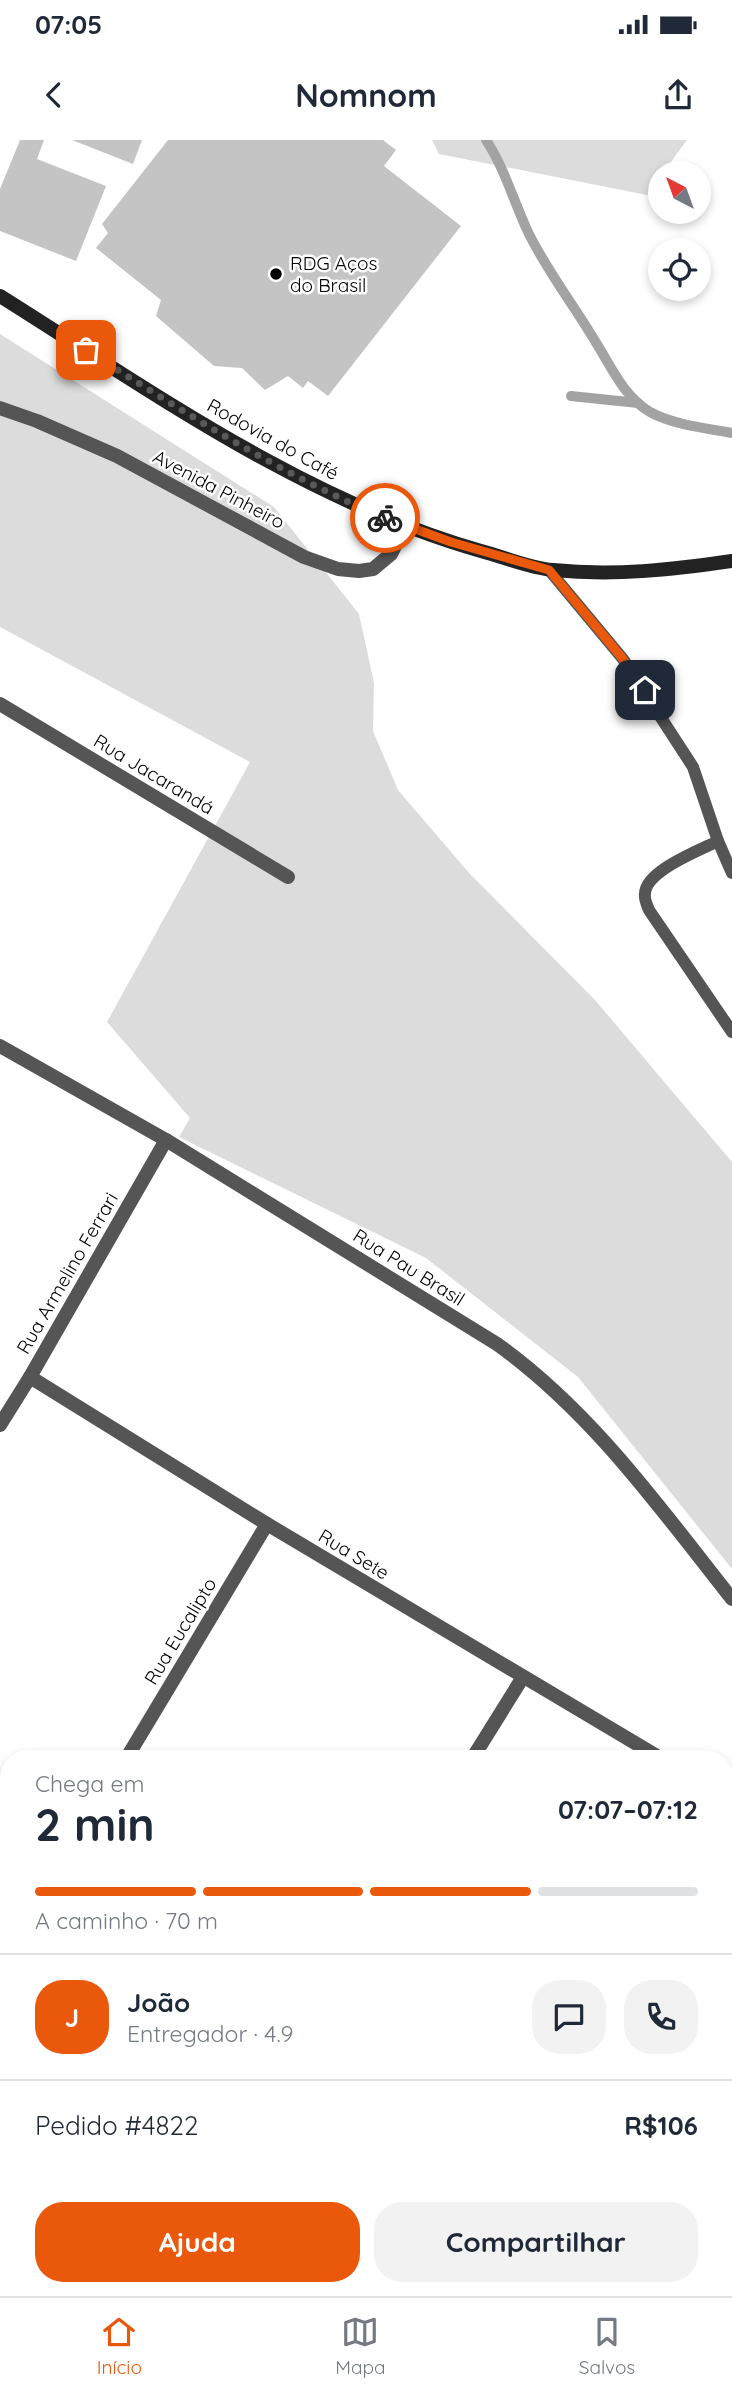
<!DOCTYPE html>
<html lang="pt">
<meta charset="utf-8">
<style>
:root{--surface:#fff;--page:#f2f2f3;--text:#1f2937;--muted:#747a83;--line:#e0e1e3;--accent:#ea580c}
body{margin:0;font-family:Quicksand,sans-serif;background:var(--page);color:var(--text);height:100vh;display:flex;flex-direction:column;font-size:26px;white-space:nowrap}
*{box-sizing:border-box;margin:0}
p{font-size:23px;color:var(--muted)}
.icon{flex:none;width:38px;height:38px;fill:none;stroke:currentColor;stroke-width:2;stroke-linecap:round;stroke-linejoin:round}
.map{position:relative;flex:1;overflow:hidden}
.details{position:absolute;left:0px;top:1610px;width:733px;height:546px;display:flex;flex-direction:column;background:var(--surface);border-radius:28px 28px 0 0;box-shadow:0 4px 10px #0003}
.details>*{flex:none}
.needle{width:46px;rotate:319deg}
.controls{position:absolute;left:648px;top:21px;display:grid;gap:14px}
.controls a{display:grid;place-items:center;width:63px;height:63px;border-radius:50%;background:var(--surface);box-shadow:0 4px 10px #0003;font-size:35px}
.pin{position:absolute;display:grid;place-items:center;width:60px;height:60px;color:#fff;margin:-30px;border-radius:14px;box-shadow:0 4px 10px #0006}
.courier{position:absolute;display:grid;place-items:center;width:70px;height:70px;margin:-35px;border:5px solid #ea580c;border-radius:50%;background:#fff;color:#222;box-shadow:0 2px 9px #0007}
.head em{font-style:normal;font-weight:700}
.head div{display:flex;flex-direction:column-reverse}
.head{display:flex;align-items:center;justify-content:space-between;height:119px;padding:0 35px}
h1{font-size:46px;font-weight:700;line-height:52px}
.bar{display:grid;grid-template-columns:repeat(4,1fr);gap:10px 7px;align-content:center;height:84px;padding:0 35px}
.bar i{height:9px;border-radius:5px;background:var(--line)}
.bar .on{background:var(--accent)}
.bar p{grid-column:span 4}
.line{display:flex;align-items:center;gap:18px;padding:0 35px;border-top:2px solid var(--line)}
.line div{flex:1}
.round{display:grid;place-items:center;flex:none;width:74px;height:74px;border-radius:28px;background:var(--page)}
.primary-button{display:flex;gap:14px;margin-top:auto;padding:14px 35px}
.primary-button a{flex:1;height:80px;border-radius:28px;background:var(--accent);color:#fff;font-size:28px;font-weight:700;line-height:80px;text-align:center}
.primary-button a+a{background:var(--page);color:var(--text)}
.status{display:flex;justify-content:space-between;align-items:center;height:49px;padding:0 35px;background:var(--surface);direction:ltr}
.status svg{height:19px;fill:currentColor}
header{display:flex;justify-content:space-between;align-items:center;height:91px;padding:0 35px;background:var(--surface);font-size:32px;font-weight:700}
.menu{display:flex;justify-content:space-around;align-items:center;height:98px;border-top:2px solid var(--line);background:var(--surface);font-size:19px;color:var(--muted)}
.menu a{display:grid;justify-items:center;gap:4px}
.menu .on{color:var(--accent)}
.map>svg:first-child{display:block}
.green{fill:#dcdcdc}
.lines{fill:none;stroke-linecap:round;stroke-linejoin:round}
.stream{stroke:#a3a3a3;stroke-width:10}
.building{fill:#c4c4c4}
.lane{stroke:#555;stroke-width:12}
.street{stroke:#555;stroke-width:14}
.secondary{stroke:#222;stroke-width:14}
.done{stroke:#595959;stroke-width:7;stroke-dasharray:0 12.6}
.route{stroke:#ea580c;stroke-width:9}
.poi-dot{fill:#000;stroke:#fff;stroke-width:2.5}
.labels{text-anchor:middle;stroke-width:5;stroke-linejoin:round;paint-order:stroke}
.poi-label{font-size:19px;fill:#000;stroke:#fff;text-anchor:start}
.street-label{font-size:19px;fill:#000;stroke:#fff}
</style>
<div class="status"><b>07:05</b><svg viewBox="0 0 49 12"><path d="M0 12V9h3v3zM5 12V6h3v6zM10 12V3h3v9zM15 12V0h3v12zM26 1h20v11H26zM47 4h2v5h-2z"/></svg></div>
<header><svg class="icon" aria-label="back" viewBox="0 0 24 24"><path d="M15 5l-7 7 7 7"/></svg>Nomnom<svg class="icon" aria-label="share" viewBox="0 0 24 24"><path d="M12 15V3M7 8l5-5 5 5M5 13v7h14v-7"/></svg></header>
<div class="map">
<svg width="732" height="2156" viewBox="0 0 732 2156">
<rect width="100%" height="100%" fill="#fff"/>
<g class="green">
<polygon points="432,0 687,0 663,33 660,33 660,37 647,55 439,14"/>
<polygon points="0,194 274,367 359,474 374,543 373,591 398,650 470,734 595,860 732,1022 732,1429 578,1237 426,1118 179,997 190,978 107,882 250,622 0,487"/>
<polygon points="732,2135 732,2156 664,2156 692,2147 724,2147 725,2138"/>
</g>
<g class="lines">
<g class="stream">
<path d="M 486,0 C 504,27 514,62 528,92 C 547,131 573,164 595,201 C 611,226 623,256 650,272 C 674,285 705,288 732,293"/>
<polyline points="571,256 638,263"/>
</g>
</g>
<g class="building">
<polygon points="20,0 44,0 37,19 106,46 76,121 0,91 0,49"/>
<polygon points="72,0 142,0 133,24"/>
<polygon points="168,0 383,0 396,10 384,26 461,86 328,256 308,241 303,248 288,236 265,250 242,228 214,226 156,176 161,160 96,108 108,93 102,84"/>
</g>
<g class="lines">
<g class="lane">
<polyline points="549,430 623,519 693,627 718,701 732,733"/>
<path d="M 718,701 C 700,710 645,731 645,754 C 644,759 647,765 649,770 L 732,892"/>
</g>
<g class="street">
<polyline points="0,268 37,281 117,316 304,417 338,429 359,431 373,429 391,414 405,386"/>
<polyline points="0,564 288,737"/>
<path d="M 0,906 L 166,1000 L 497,1204 C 592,1272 660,1368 732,1459"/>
<polyline points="30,1237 267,1384 662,1619"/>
<polyline points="0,1285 30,1237 166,1000"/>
<polyline points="126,1619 267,1384"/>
<polyline points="472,1619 523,1537"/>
<polyline points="724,1656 732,1660"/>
<polyline points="0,1829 9,1814"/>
<polyline points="724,1997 732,2002"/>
<polyline points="724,2087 732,2085"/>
<polyline points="420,2147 435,2156"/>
<polyline points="138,2156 144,2147"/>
<polyline points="547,2156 563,2147"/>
</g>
<path class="secondary" d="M 0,156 C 153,252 305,361 481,411 C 504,417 529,428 553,430 C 613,436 672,430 732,421"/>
</g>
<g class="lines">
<path class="done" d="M 86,210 C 183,271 279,334 385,378"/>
<polyline class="route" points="385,378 451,402 549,430 623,519 645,550"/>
</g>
<circle class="poi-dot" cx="276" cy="134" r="7"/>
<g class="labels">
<g class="poi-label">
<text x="290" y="130">RDG Aços<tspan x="290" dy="22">do Brasil</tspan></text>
</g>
<g class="street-label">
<text transform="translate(273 299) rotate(29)" y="7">Rodovia do Café</text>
<text transform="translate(219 349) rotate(28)" y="7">Avenida Pinheiro</text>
<text transform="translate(154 634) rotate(31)" y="7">Rua Jacarandá</text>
<text transform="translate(409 1127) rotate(32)" y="7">Rua Pau Brasil</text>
<text transform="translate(67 1133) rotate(-60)" y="7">Rua Armelino Ferrari</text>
<text transform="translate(354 1414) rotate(31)" y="7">Rua Sete</text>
<text transform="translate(180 1491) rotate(-59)" y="7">Rua Eucalipto</text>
</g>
</g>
</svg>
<div class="controls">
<a><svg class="needle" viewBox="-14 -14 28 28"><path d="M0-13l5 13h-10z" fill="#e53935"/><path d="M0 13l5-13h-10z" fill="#747a83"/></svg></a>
<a><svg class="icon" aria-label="locate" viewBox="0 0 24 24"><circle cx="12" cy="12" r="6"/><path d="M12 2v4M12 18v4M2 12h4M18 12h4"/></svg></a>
</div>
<div class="pin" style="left:86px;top:210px;background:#ea580c"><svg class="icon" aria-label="bag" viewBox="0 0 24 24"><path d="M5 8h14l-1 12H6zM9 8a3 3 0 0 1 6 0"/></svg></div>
<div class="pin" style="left:645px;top:550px;background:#1f2937"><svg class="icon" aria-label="home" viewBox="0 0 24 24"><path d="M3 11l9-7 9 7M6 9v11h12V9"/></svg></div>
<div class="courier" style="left:385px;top:378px"><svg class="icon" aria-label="bike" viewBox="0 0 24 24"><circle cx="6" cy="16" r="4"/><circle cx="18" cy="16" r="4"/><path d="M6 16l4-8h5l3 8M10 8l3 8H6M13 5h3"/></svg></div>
<section class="details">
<div class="head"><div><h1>2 min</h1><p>Chega em</p></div><em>07:07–07:12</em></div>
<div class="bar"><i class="on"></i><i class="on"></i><i class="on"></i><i></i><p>A caminho · 70 m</p></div>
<div class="line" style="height:126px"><b class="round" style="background:var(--accent);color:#fff">J</b><div><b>João</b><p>Entregador · 4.9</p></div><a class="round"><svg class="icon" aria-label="chat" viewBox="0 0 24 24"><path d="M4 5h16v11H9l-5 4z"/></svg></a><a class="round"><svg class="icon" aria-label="phone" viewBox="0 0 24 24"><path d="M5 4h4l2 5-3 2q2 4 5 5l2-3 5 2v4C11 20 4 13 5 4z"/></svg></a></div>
<div class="line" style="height:91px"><div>Pedido #4822</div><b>R$106</b></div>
<div class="primary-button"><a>Ajuda</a><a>Compartilhar</a></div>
</section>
</div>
<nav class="menu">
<a class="on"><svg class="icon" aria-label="home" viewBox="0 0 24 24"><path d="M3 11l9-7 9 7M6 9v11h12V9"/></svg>Início</a>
<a><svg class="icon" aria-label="map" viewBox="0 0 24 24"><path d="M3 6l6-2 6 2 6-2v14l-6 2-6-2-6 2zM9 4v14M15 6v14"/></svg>Mapa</a>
<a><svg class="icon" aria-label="saved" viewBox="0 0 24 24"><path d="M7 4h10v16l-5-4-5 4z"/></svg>Salvos</a>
</nav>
